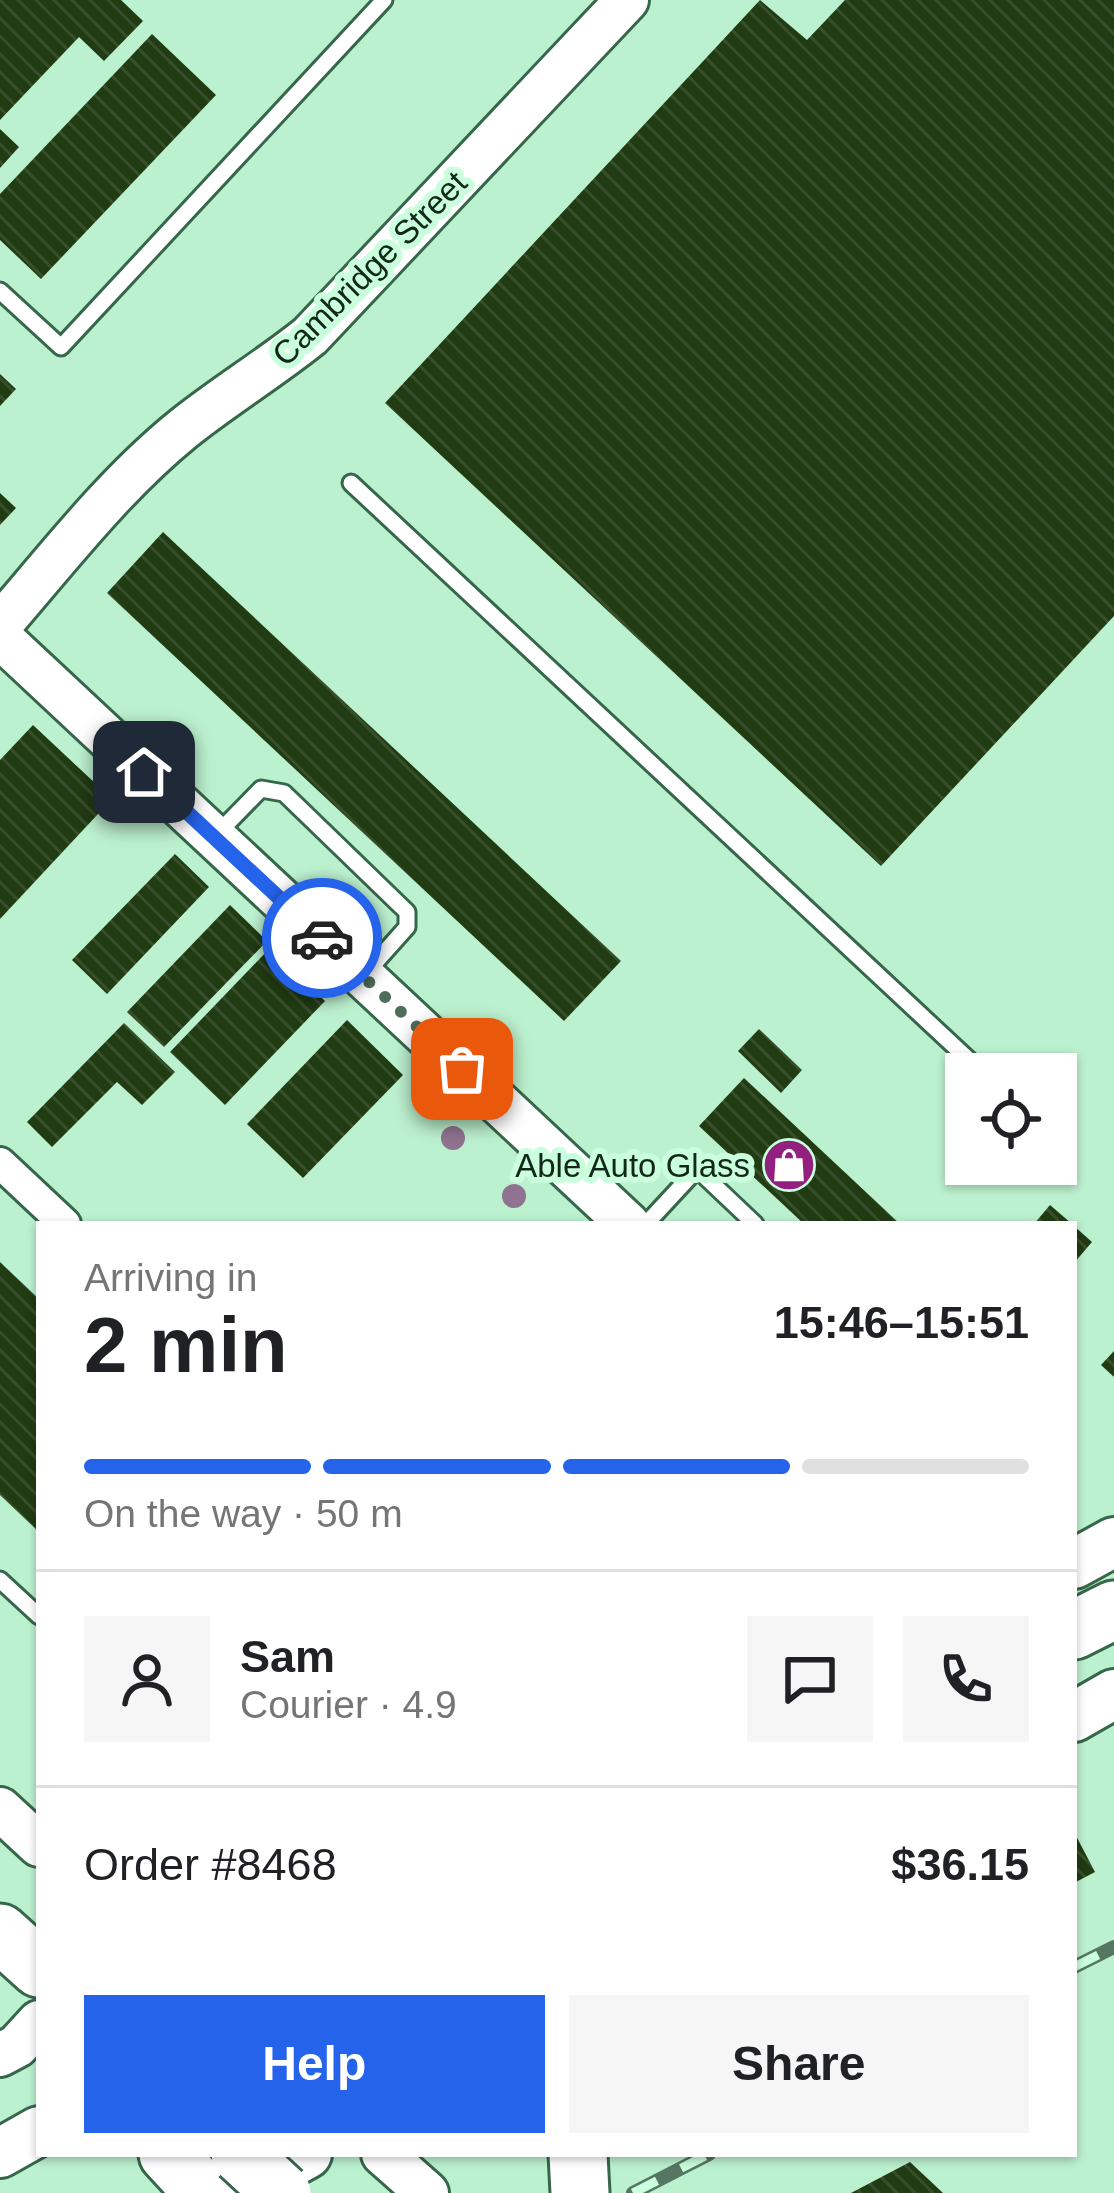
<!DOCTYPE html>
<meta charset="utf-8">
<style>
:root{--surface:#fff;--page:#f6f6f6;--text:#202124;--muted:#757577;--line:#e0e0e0;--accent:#2563eb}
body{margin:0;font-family:Arial,sans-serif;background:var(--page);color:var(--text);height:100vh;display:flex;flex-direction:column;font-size:45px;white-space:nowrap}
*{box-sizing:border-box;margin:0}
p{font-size:39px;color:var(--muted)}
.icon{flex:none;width:66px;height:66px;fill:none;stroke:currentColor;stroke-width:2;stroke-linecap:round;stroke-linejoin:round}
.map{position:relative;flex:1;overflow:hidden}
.drawer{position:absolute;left:36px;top:1221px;width:1041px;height:936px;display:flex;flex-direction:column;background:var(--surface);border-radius:0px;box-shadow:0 3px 9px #0004}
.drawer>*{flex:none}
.buttons{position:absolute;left:945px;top:1053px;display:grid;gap:24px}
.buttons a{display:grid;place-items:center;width:132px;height:132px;border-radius:0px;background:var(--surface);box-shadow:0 3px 9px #0004;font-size:60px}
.pin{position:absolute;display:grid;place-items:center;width:102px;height:102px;color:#fff;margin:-51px;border-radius:24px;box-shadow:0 6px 18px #0006}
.courier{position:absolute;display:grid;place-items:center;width:120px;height:120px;margin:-60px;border:9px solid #2563eb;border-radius:50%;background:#fff;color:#222;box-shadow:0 3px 15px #0007}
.summary em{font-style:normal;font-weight:700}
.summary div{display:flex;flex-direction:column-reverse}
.summary{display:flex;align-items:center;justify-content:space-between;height:204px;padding:0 48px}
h1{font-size:78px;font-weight:700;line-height:90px}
.bar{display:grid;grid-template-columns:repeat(4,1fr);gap:18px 12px;align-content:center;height:144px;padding:0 48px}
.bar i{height:15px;border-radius:9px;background:var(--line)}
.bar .selected{background:var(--accent)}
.bar p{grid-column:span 4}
.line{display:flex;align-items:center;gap:30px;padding:0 48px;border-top:3px solid var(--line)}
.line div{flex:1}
.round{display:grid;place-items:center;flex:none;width:126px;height:126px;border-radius:0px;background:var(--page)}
.button{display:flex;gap:24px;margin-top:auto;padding:24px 48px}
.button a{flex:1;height:138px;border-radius:0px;background:var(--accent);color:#fff;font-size:48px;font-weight:700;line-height:138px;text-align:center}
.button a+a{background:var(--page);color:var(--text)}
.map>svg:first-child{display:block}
.building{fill:url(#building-back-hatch)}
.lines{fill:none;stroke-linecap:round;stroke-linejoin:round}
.lane-casing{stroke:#36674a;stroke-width:21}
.street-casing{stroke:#36674a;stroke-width:36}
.secondary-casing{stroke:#36674a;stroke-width:48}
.primary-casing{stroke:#36674a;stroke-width:54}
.highway-casing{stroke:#36674a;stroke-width:63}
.lane{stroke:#fff;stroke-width:15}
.street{stroke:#fff;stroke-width:30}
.secondary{stroke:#fff;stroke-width:42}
.primary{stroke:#fff;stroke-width:48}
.highway{stroke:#fff;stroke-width:57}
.rail-casing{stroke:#557662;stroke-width:14}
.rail{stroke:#c9ffdc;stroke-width:9;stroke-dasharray:27;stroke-linecap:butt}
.highway-bridge-casing{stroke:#36674a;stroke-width:63;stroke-linecap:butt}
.highway-bridge{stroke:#fff;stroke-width:57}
.tree{fill:#907390}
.done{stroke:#4e6e5a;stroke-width:12;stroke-dasharray:0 21.6}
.route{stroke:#2563eb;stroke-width:15}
.labels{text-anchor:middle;stroke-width:12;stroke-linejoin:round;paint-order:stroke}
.street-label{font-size:33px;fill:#13271b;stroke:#c9ffdc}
.poi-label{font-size:33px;fill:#13271b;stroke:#c9ffdc;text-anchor:end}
</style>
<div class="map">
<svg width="1114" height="2193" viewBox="0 0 1114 2193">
<defs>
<pattern id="building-back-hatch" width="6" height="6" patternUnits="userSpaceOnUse" patternTransform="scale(3)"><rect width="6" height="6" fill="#213b13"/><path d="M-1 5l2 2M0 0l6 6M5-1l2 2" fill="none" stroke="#384f2c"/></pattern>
</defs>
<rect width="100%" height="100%" fill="#bcf1cf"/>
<g class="building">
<polygon points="0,0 121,0 143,21 104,61 79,37 0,120"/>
<polygon points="760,0 807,40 845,0 1114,0 1114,616 881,866 385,403"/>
<polygon points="152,34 216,95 41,279 0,240 0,194"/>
<polygon points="0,129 19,147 0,168"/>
<polygon points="0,374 16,389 0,406"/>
<polygon points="0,493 16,508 0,525"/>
<polygon points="163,532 621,961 564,1021 107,593"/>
<polygon points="33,725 112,799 0,919 0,760"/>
<polygon points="175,854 209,887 107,994 72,960"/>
<polygon points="230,905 267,941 164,1047 127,1012"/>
<polygon points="270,948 325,1001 225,1105 170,1052"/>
<polygon points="347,1020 403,1075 303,1178 247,1124"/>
<polygon points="124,1023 175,1072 142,1105 117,1082 52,1147 27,1122"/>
<polygon points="759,1029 802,1070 781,1093 738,1051"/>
<polygon points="744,1078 900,1224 804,1224 699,1126"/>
<polygon points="1050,1205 1072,1224 1034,1224"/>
<polygon points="1074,1226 1092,1242 1074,1263"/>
<polygon points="0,1262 39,1299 39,1532 0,1495"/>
<polygon points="1114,1351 1114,1377 1101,1365"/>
<polygon points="1074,1832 1095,1872 1074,1883"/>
<polygon points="910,2162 943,2193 851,2193"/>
</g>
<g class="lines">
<g class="lane-casing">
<g id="lane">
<polyline points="0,291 61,347 384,0"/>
<polyline points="351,483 984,1074"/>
<polyline points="216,835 261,789 284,793 407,912 407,927 365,974"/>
<polyline points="646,1224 697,1169 755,1224"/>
<polyline points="0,1580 39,1616"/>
</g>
</g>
<g class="street-casing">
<polyline id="street" points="0,1163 65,1224"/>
</g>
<g class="secondary-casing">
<g id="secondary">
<path d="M 0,625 C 58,558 114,485 183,429 C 224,396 269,369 310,336 L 627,0"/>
<polyline points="0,637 628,1224"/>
<polyline points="0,1809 39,1845"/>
<polyline points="0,2055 17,2046 39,2022"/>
<polyline points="383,2154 427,2193"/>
</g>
</g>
<g class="primary-casing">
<g id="primary">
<polyline points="1074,1564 1114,1542"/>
<polyline points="1074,1717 1114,1694"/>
<polyline points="0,2153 39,2131"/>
<polyline points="236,2193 307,2154"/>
</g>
</g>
<g class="highway-casing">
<g id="highway">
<polyline points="1074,1630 1114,1610"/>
<polyline points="0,1933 39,1968"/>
<polyline points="168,2154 204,2193"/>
<polyline points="578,2154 580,2193"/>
</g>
</g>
<use href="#lane" class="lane"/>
<use href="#street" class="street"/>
<use href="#secondary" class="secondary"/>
<use href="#primary" class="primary"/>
<use href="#highway" class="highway"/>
<g class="rail-casing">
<g id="rail">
<polyline points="1074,1967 1114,1947"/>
<polyline points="633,2193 709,2154"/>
</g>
</g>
<use href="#rail" class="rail"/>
<g class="highway-bridge-casing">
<polyline id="highway-bridge" points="240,2154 282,2193"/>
</g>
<use href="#highway-bridge" class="highway-bridge"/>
</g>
<g class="tree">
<circle cx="453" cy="1138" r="12"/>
<circle cx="514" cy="1196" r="12"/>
</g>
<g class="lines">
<polyline class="done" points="322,938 462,1069"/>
<polyline class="route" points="144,772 322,938"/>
</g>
<defs>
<g id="shop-disc" transform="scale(2.7)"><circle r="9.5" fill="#93207f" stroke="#c9ffdc"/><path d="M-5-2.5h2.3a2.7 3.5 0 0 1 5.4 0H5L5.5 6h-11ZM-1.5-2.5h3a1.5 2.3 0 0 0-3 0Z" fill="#fff"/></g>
</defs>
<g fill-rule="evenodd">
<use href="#shop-disc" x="789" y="1165"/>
</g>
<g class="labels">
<g class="street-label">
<text transform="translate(369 268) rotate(-45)" y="12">Cambridge Street</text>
</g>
<g class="poi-label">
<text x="750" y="1177">Able Auto Glass</text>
</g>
</g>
</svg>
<div class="buttons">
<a><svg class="icon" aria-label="locate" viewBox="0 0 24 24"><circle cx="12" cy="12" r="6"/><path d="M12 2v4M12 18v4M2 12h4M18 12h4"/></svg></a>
</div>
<div class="pin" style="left:462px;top:1069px;background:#ea580c"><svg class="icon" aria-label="bag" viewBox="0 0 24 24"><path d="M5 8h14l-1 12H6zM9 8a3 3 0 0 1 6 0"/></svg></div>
<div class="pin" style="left:144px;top:772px;background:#1f2937"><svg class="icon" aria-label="home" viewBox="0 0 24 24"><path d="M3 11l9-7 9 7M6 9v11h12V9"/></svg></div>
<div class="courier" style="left:322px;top:938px"><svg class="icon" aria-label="car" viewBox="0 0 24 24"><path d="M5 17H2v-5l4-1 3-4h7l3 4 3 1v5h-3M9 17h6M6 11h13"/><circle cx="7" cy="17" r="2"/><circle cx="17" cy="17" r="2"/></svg></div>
<section class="drawer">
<div class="summary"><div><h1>2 min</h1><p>Arriving in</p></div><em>15:46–15:51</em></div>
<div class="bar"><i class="selected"></i><i class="selected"></i><i class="selected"></i><i></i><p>On the way · 50 m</p></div>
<div class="line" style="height:216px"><a class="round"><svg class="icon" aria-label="person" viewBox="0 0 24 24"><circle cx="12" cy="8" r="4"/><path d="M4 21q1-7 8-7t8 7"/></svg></a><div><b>Sam</b><p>Courier · 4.9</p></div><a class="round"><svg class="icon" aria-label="chat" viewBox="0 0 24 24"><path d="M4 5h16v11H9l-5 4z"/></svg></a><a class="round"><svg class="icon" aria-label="phone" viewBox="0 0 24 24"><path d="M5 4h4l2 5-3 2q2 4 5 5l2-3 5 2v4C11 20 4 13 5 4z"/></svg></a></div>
<div class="line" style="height:156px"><div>Order #8468</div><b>$36.15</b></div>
<div class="button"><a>Help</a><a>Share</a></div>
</section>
</div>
